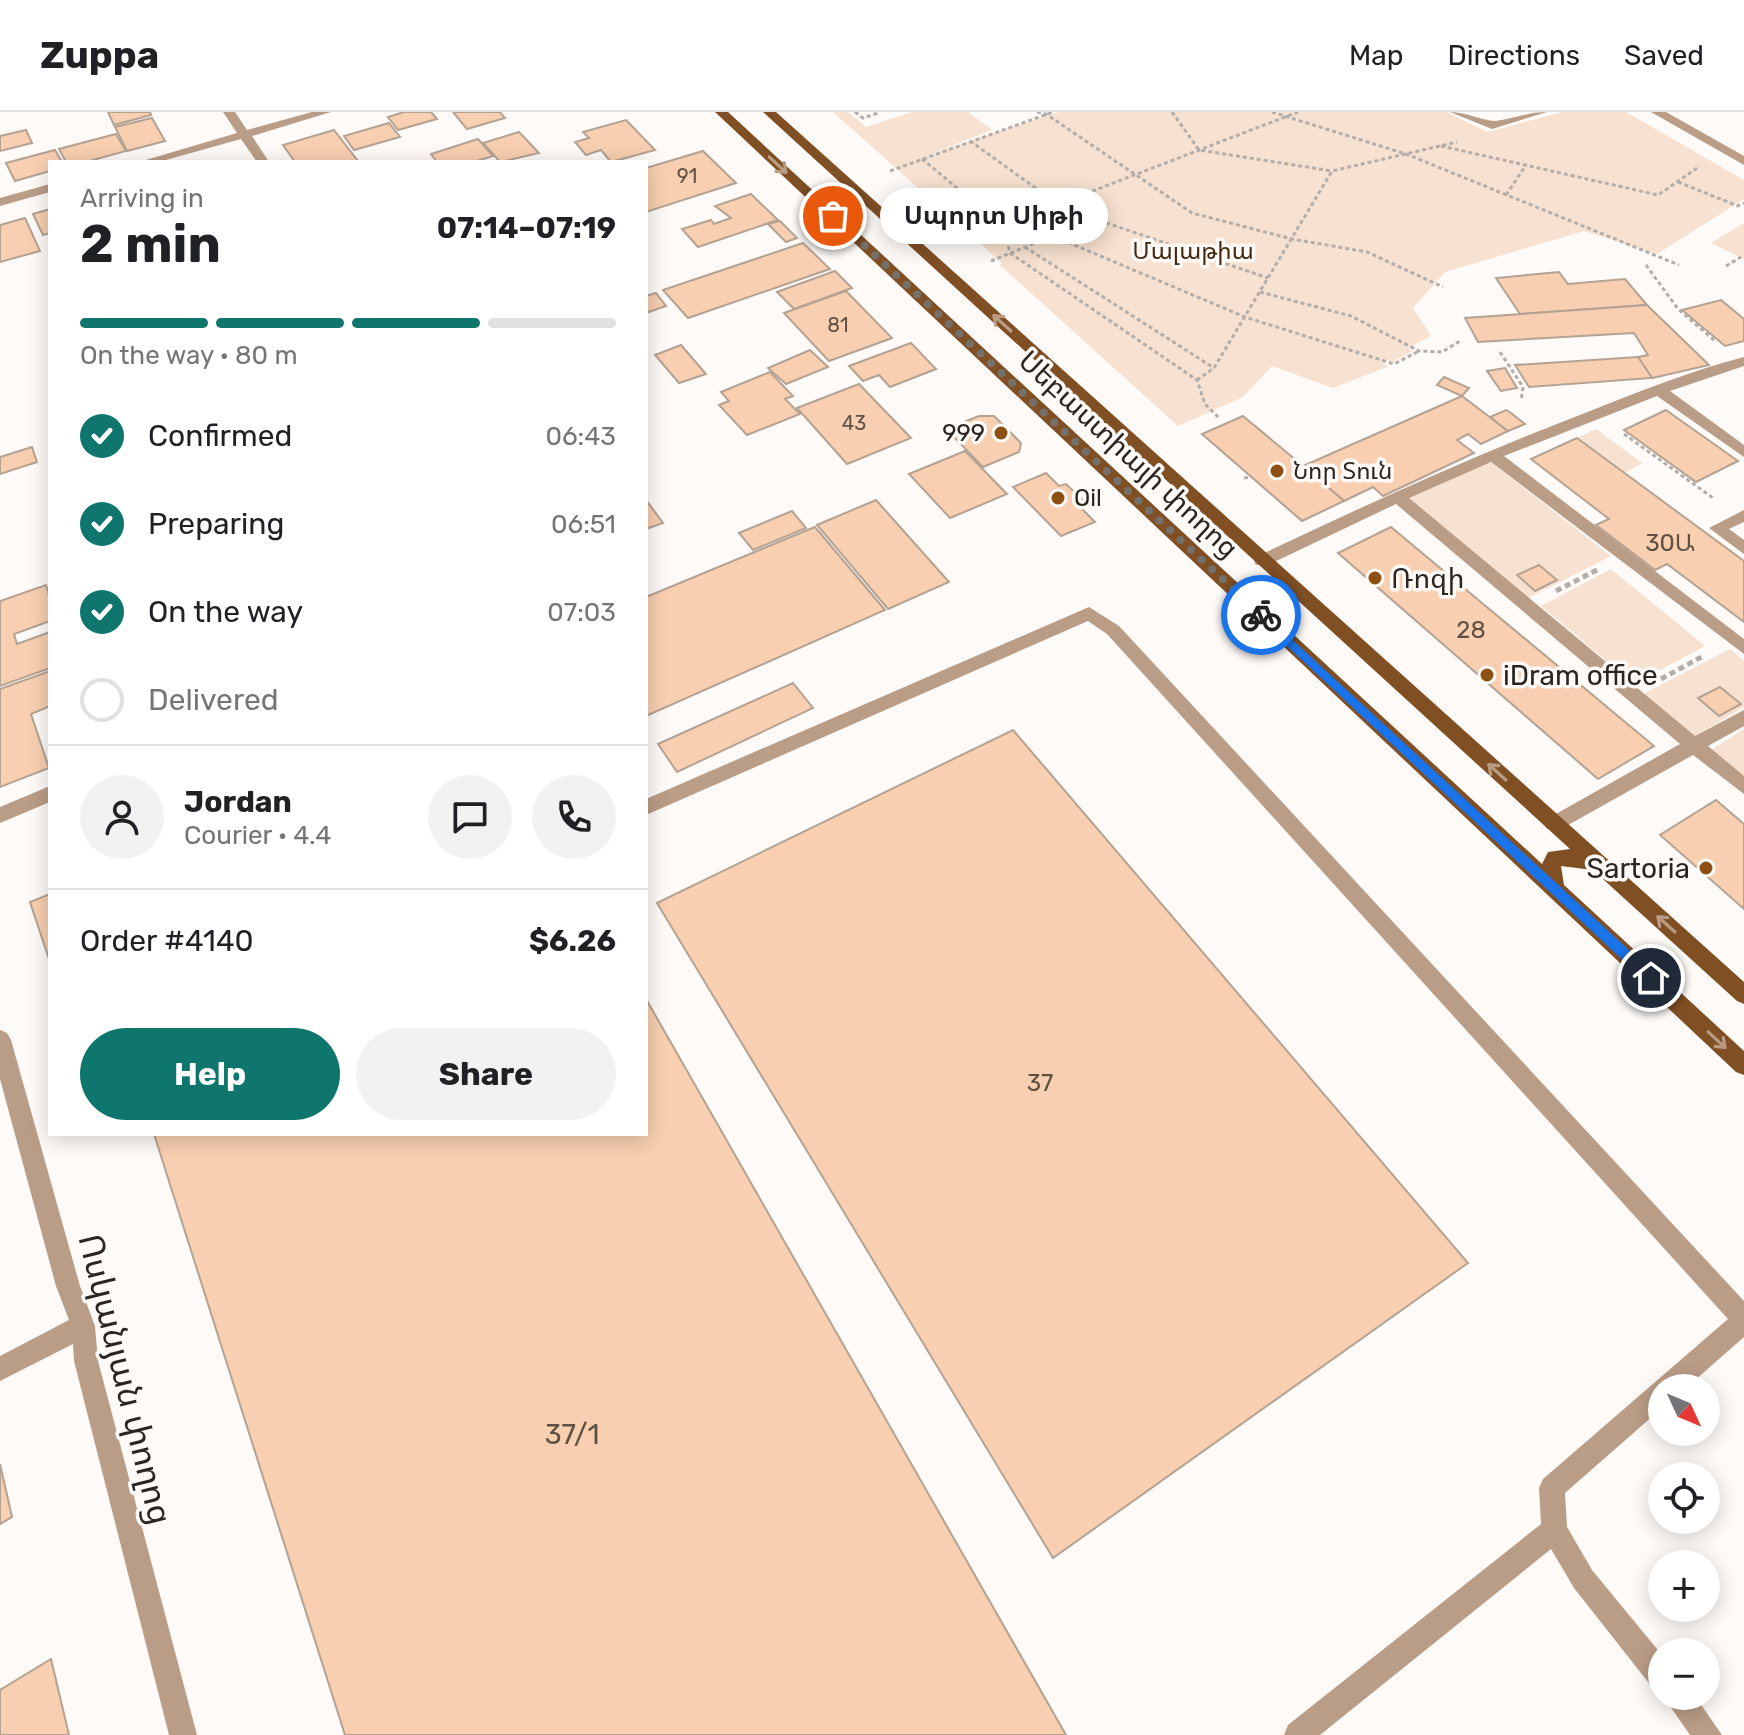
<!DOCTYPE html>
<meta charset="utf-8">
<style>
:root{--surface:#fff;--page:#f2f2f2;--text:#202124;--muted:#757577;--line:#e0e0e0;--accent:#0f766e}
body{margin:0;font-family:Rubik,"Noto Sans Armenian",sans-serif;background:var(--page);color:var(--text);height:100vh;display:flex;flex-direction:column;font-size:30px;white-space:nowrap}
*{box-sizing:border-box;margin:0}
p{font-size:26px;color:var(--muted)}
.icon{flex:none;width:44px;height:44px;fill:none;stroke:currentColor;stroke-width:2;stroke-linecap:round;stroke-linejoin:round}
.map{position:relative;flex:1;overflow:hidden}
.side{position:absolute;left:48px;top:48px;width:600px;height:976px;display:flex;flex-direction:column;background:var(--surface);border-radius:0px;box-shadow:0 4px 20px #0003}
.side>*{flex:none}
.needle{width:52px;rotate:134deg}
.buttons{position:absolute;left:1648px;top:1262px;display:grid;gap:16px}
.buttons a{display:grid;place-items:center;width:72px;height:72px;border-radius:50%;background:var(--surface);box-shadow:0 4px 20px #0003;font-size:40px}
.pin{position:absolute;display:grid;place-items:center;width:68px;height:68px;color:#fff;margin:-34px;border:4px solid #fff;border-radius:50%;box-shadow:0 2px 8px #0007}
.courier{position:absolute;display:grid;place-items:center;width:80px;height:80px;margin:-40px;border:6px solid #1a73e8;border-radius:50%;background:#fff;color:#222;box-shadow:0 2px 10px #0007}
.bubble{position:absolute;height:56px;border-radius:28px;background:var(--surface);box-shadow:0 4px 20px #0003;font-size:26px;font-weight:700;line-height:56px;text-align:center}
.head em{font-style:normal;font-weight:700}
.head div{display:flex;flex-direction:column-reverse}
.head{display:flex;align-items:center;justify-content:space-between;height:136px;padding:0 32px}
h1{font-size:52px;font-weight:700;line-height:60px}
.bar{display:grid;grid-template-columns:repeat(4,1fr);gap:12px 8px;align-content:center;height:96px;padding:0 32px}
.bar i{height:10px;border-radius:6px;background:var(--line)}
.bar .current{background:var(--accent)}
.bar p{grid-column:span 4}
.line{display:flex;align-items:center;gap:20px;padding:0 32px;border-top:2px solid var(--line)}
.line div{flex:1}
.round{display:grid;place-items:center;flex:none;width:84px;height:84px;border-radius:42px;background:var(--page)}
ol{padding:0 32px;list-style:none}
li{display:flex;align-items:center;gap:24px;height:88px}
li p{margin-inline-start:auto}
li .icon{padding:8px;border-radius:50%;background:var(--accent);color:#fff;stroke-width:4}
li:last-child{color:var(--muted)}
li i{width:44px;height:44px;border:4px solid var(--line);border-radius:50%}
.action{display:flex;gap:16px;margin-top:auto;padding:16px 32px}
.action a{flex:1;height:92px;border-radius:48px;background:var(--accent);color:#fff;font-size:32px;font-weight:700;line-height:92px;text-align:center}
.action a+a{background:var(--page);color:var(--text)}
header{display:flex;align-items:center;gap:48px;box-sizing:border-box;height:112px;padding:0 40px;background:var(--surface);border-bottom:2px solid var(--line)}
header strong{font-size:38px}
nav{display:flex;gap:44px;margin-inline-start:auto;font-size:28px}
.map>svg:first-child{display:block}
.green{fill:#f7e1d0}
.building{fill:#f8cfb0;stroke:#b4a293;stroke-width:2}
.lines{fill:none;stroke-linecap:round;stroke-linejoin:round}
.path-far1{stroke:#b3aeaa;stroke-width:3;stroke-dasharray:4 3;stroke-linecap:butt}
.path{stroke:#b3aeaa;stroke-width:5;stroke-dasharray:6 4;stroke-linecap:butt}
.minor{fill:#ba9d87;fill-rule:evenodd}
.major{fill:#804f24;fill-rule:evenodd}
.oneway{stroke:#b99c83}
.route{fill:#1a73e8}
.done{stroke:#76706b;stroke-width:8;stroke-dasharray:0 14.4}
.poi-dot{fill:#8d5012;stroke:#fefaf7;stroke-width:3}
.labels{text-anchor:middle;stroke-width:7;stroke-linejoin:round;paint-order:stroke}
.far-number-label{font-size:20px;fill:#5f5043}
.far-park-label{font-size:24px;fill:#452a13;stroke:#fefaf7}
.far-poi-label{font-size:24px;fill:#2c251f;stroke:#fefaf7;text-anchor:start}
.number-label{font-size:24px;fill:#5f5043}
.street-label{font-size:28px;fill:#2c251f;stroke:#fefaf7}
.poi-label{font-size:28px;fill:#2c251f;stroke:#fefaf7;text-anchor:start}
.near-number-label{font-size:28px;fill:#5f5043}
.near-street-label{font-size:34px;fill:#2c251f;stroke:#fefaf7}
</style>
<header>
<strong>Zuppa</strong>
<nav><a>Map</a><a>Directions</a><a>Saved</a></nav>
</header>
<div class="map">
<svg width="1744" height="1623" viewBox="0 0 1744 1623">
<rect width="100%" height="100%" fill="#fefaf7"/>
<g class="green">
<polygon points="833,0 848,0 866,15 912,0 968,0 992,18 928,43 1058,0 1446,0 1488,20 1562,0 1626,0 1744,68 1744,87 1657,142 1584,119 1445,160 1413,196 1431,224 1408,236 1412,239 1393,250 1386,248 1381,251 1389,254 1333,276 1272,254 1243,285 1178,314 1000,153 1002,151"/>
<polygon points="1744,111 1744,147 1711,131"/>
<polygon points="1596,317 1642,351 1625,361 1577,326"/>
<polygon points="1489,349 1611,444 1528,486 1407,385"/>
<polygon points="1611,457 1705,534 1634,572 1541,494"/>
<polygon points="1730,537 1744,549 1744,595 1693,625 1643,582"/>
<polygon points="1744,617 1744,663 1743,664 1711,638"/>
</g>
<g class="building">
<polygon points="108,0 150,0 151,3 114,13"/>
<polygon points="404,0 431,0 437,7 398,18 388,5"/>
<polygon points="453,0 500,0 505,6 467,17"/>
<polygon points="152,6 165,29 127,39 115,15"/>
<polygon points="626,8 655,38 611,50 601,38 586,43 575,30 589,26 583,20"/>
<polygon points="389,11 400,25 354,38 344,24"/>
<polygon points="26,18 32,31 0,39 0,24"/>
<polygon points="334,18 358,49 295,50 283,33"/>
<polygon points="519,20 539,41 500,50 483,31"/>
<polygon points="116,22 126,39 86,50 66,50 59,37"/>
<polygon points="478,27 493,44 474,50 437,50 431,42"/>
<polygon points="55,38 62,50 50,50 50,59 15,69 6,51"/>
<polygon points="703,39 736,71 646,100 646,56"/>
<polygon points="751,82 778,108 698,135 682,117 711,108 714,112 731,106 715,94"/>
<polygon points="50,97 50,121 43,123 33,102"/>
<polygon points="25,106 40,139 0,150 0,113"/>
<polygon points="780,109 797,126 786,130 768,112"/>
<polygon points="803,131 830,157 688,206 663,178"/>
<polygon points="835,159 852,176 794,197 777,180"/>
<polygon points="1559,160 1568,172 1625,167 1647,193 1520,202 1496,166"/>
<polygon points="846,179 892,226 829,249 784,201"/>
<polygon points="656,181 666,194 646,201 646,184"/>
<polygon points="1721,188 1744,207 1744,229 1725,234 1682,198"/>
<polygon points="1647,193 1709,253 1652,266 1638,245 1648,243 1634,221 1478,230 1465,206"/>
<polygon points="911,231 936,257 890,275 879,263 863,269 849,254"/>
<polygon points="681,233 706,262 679,271 655,243"/>
<polygon points="810,238 828,255 786,272 768,256"/>
<polygon points="1638,245 1652,266 1529,275 1515,253"/>
<polygon points="1505,256 1517,276 1501,279 1487,259"/>
<polygon points="770,260 793,284 785,287 800,302 747,323 719,293 729,289 721,280"/>
<polygon points="1444,265 1469,276 1462,284 1437,273"/>
<polygon points="859,272 911,326 847,352 797,296"/>
<polygon points="1462,284 1508,319 1481,332 1468,322 1457,328 1474,341 1383,384 1373,375 1344,389 1303,354"/>
<polygon points="1506,298 1511,301 1525,312 1508,319 1490,305"/>
<polygon points="1666,298 1738,349 1696,370 1624,318"/>
<polygon points="979,304 994,304 1021,331 1019,340 983,355 946,317"/>
<polygon points="1243,304 1303,354 1344,389 1302,409 1202,322"/>
<polygon points="1577,326 1744,449 1744,510 1667,452 1655,458 1596,413 1609,407 1531,347"/>
<polygon points="32,335 37,350 0,362 0,345"/>
<polygon points="965,339 1007,382 950,406 909,362"/>
<polygon points="1046,361 1059,374 1066,372 1089,394 1082,397 1095,410 1061,424 1013,375"/>
<polygon points="646,388 663,411 646,417"/>
<polygon points="876,388 949,470 888,497 817,413"/>
<polygon points="792,399 806,416 753,438 739,421"/>
<polygon points="815,415 885,498 646,604 646,485"/>
<polygon points="1391,415 1482,491 1654,634 1598,667 1338,441"/>
<polygon points="1539,453 1557,468 1535,479 1517,463"/>
<polygon points="46,473 50,486 50,509 14,522 17,532 50,520 50,556 0,574 0,489"/>
<polygon points="50,559 50,594 31,602 49,656 0,675 0,577"/>
<polygon points="793,571 813,596 677,660 658,632"/>
<polygon points="1720,575 1741,592 1719,604 1698,586"/>
<polygon points="1013,618 1468,1151 1053,1446 657,791"/>
<polygon points="1716,688 1744,712 1744,797 1660,723"/>
<polygon points="50,782 50,850 30,790"/>
<polygon points="646,887 1066,1623 345,1623 154,1022 646,1022"/>
<polygon points="0,1352 12,1405 0,1412"/>
<polygon points="51,1547 69,1623 0,1623 0,1578"/>
</g>
<g class="lines">
<g class="path-far1">
<polyline points="855,0 863,6 878,1"/>
<polyline points="1037,0 1046,2 1192,101 1292,127 1367,140 1443,175"/>
<polyline points="1172,0 1199,38 1332,59"/>
<polyline points="1272,0 1406,42 1679,153"/>
<polyline points="970,29 1058,92 1088,104"/>
<polyline points="1441,34 1658,83 1700,54"/>
<polyline points="922,47 1003,114 1010,141 1197,268 1205,292 1220,307"/>
<polyline points="890,59 1053,0"/>
<polyline points="1678,70 1738,94 1744,91"/>
<polyline points="1506,83 1526,53"/>
<polyline points="1027,104 1053,124 1245,205 1394,252 1419,239"/>
<polyline points="968,127 1298,0"/>
<polyline points="1025,135 1214,256"/>
<polyline points="991,149 1077,114 1089,105 1268,166"/>
<polyline points="1646,153 1678,197 1715,229"/>
<polyline points="1726,154 1741,145"/>
<polyline points="1260,180 1351,204 1419,239 1442,240 1460,229"/>
<polyline points="1500,240 1523,275 1521,289"/>
<polyline points="1197,268 1214,256 1332,59 1457,30"/>
<polyline points="1624,322 1713,386"/>
<polyline points="1244,366 1251,365"/>
</g>
<g class="path">
<polyline points="1556,479 1597,458"/>
<polyline points="1661,567 1705,543"/>
</g>
<g class="minor">
<polygon points="223,0 235,0 247,18 312,0 331,0 252,24 269,50 257,50 241,27 159,50 139,50 237,21"/>
<path d="M 1450,0 C 1466,0 1483,9 1495,9 C 1513,7 1528,0 1547,0 L 1492,17 Z"/>
<polygon points="1651,0 1666,0 1744,44 1744,53"/>
<polygon points="50,72 50,80 0,94 0,86"/>
<path d="M 1744,245 L 1744,254 L 1670,279 L 1744,333 L 1744,345 L 1657,284 L 1504,344 L 1744,527 L 1744,542 L 1491,350 L 1409,386 L 1695,624 L 1744,598 L 1744,614 L 1708,634 L 1744,664 L 1744,682 L 1693,643 L 1561,717 L 1547,717 L 1544,712 L 1547,707 L 1680,632 L 1396,392 L 1268,453 L 1256,453 L 1254,449 L 1256,445 C 1367,392 1475,343 1590,299 C 1641,279 1690,259 1744,245 Z"/>
<polygon points="1744,398 1744,410 1729,417 1744,428 1744,442 1709,416"/>
<polygon points="1089,495 1119,514 1744,1189 1744,1225 1686,1276 1662,1276 1662,1296 1565,1381 1567,1415 1592,1458 1662,1543 1662,1579 1652,1575 1574,1476 1551,1437 1320,1623 1284,1623 1288,1613 1541,1412 1539,1376 1543,1367 1728,1207 1107,522 1088,509 646,703 646,687"/>
<polygon points="50,674 50,690 0,711 0,695"/>
<polygon points="0,918 7,921 11,928 80,1174 95,1214 98,1249 197,1623 169,1623 74,1249 73,1232 0,1269 0,1244 69,1208 56,1174 0,967"/>
<polygon points="1663,1584 1695,1584 1722,1623 1690,1623"/>
</g>
<polygon class="major" points="715,0 728,0 1542,752 1548,740 1570,737 763,0 776,0 1744,870 1744,892 1737,889 1593,758 1561,754 1564,773 1744,939 1744,963 1736,960"/>
</g>
<defs><path id="oneway-shaft" d="M-6 0H5M1.5-3L5.5 0L1.5 3" fill="none" stroke-width="1.6" stroke-linecap="round" stroke-linejoin="round" transform="scale(2)"/></defs>
<g class="oneway">
<use href="#oneway-shaft" transform="translate(778 53) rotate(43)"/>
<use href="#oneway-shaft" transform="translate(1002 211) rotate(-138)"/>
<use href="#oneway-shaft" transform="translate(1497 660) rotate(-138)"/>
<use href="#oneway-shaft" transform="translate(1666 812) rotate(-138)"/>
<use href="#oneway-shaft" transform="translate(1717 928) rotate(43)"/>
</g>
<polygon class="route" points="1261,499 1655,862 1655,870 1646,870 1257,506 1255,503"/>
<g class="lines">
<polyline class="done" points="833,104 1261,503"/>
</g>
<g class="poi-dot">
<circle cx="1001" cy="321" r="8"/>
<circle cx="1277" cy="359" r="8"/>
<circle cx="1058" cy="386" r="8"/>
<circle cx="1375" cy="466" r="8"/>
<circle cx="1487" cy="563" r="8"/>
<circle cx="1706" cy="756" r="8"/>
</g>
<g class="labels">
<g class="far-number-label">
<text x="687" y="71">91</text>
<text x="838" y="220">81</text>
<text x="854" y="318">43</text>
</g>
<g class="far-park-label">
<text x="1193" y="147">Մալաթիա</text>
</g>
<g class="far-poi-label">
<text x="985" y="329" text-anchor="end">999</text>
<text x="1293" y="367">Նոր Տուն</text>
<text x="1074" y="394">Oil</text>
</g>
<g class="number-label">
<text x="1670" y="439">30Ա</text>
<text x="1471" y="526">28</text>
<text x="1040" y="979">37</text>
</g>
<g class="street-label">
<text transform="translate(1129 342) rotate(43)" y="10">Սեբաստիայի փողոց</text>
</g>
<g class="poi-label">
<text x="1391" y="476">Ռոզի</text>
<text x="1503" y="573">iDram office</text>
<text x="1690" y="766" text-anchor="end">Sartoria</text>
</g>
<g class="near-number-label">
<text x="572" y="1332">37/1</text>
</g>
<g class="near-street-label">
<text transform="translate(126 1267) rotate(76)" y="12">Ոսկանյան փողոց</text>
</g>
</g>
</svg>
<div class="buttons">
<a><svg class="needle" viewBox="-14 -14 28 28"><path d="M0-13l5 13h-10z" fill="#e53935"/><path d="M0 13l5-13h-10z" fill="#757577"/></svg></a>
<a><svg class="icon" aria-label="locate" viewBox="0 0 24 24"><circle cx="12" cy="12" r="6"/><path d="M12 2v4M12 18v4M2 12h4M18 12h4"/></svg></a>
<a>+</a>
<a>−</a>
</div>
<div class="pin" style="left:833px;top:104px;background:#ea580c"><svg class="icon" aria-label="bag" viewBox="0 0 24 24"><path d="M5 8h14l-1 12H6zM9 8a3 3 0 0 1 6 0"/></svg></div>
<div class="pin" style="left:1651px;top:866px;background:#1f2937"><svg class="icon" aria-label="home" viewBox="0 0 24 24"><path d="M3 11l9-7 9 7M6 9v11h12V9"/></svg></div>
<div class="courier" style="left:1261px;top:503px"><svg class="icon" aria-label="bike" viewBox="0 0 24 24"><circle cx="6" cy="16" r="4"/><circle cx="18" cy="16" r="4"/><path d="M6 16l4-8h5l3 8M10 8l3 8H6M13 5h3"/></svg></div>
<div class="bubble" style="left:880px;top:76px;width:228px">Սպորտ Սիթի</div>
<section class="side">
<div class="head"><div><h1>2 min</h1><p>Arriving in</p></div><em>07:14–07:19</em></div>
<div class="bar"><i class="current"></i><i class="current"></i><i class="current"></i><i></i><p>On the way · 80 m</p></div>
<ol>
<li><svg class="icon" aria-label="check" viewBox="0 0 24 24"><path d="M5 12l5 5 9-10"/></svg>Confirmed<p>06:43</p></li>
<li><svg class="icon" aria-label="check" viewBox="0 0 24 24"><path d="M5 12l5 5 9-10"/></svg>Preparing<p>06:51</p></li>
<li><svg class="icon" aria-label="check" viewBox="0 0 24 24"><path d="M5 12l5 5 9-10"/></svg>On the way<p>07:03</p></li>
<li><i></i>Delivered</li>
</ol>
<div class="line" style="height:144px"><a class="round"><svg class="icon" aria-label="person" viewBox="0 0 24 24"><circle cx="12" cy="8" r="4"/><path d="M4 21q1-7 8-7t8 7"/></svg></a><div><b>Jordan</b><p>Courier · 4.4</p></div><a class="round"><svg class="icon" aria-label="chat" viewBox="0 0 24 24"><path d="M4 5h16v11H9l-5 4z"/></svg></a><a class="round"><svg class="icon" aria-label="phone" viewBox="0 0 24 24"><path d="M5 4h4l2 5-3 2q2 4 5 5l2-3 5 2v4C11 20 4 13 5 4z"/></svg></a></div>
<div class="line" style="height:104px"><div>Order #4140</div><b>$6.26</b></div>
<div class="action"><a>Help</a><a>Share</a></div>
</section>
</div>
